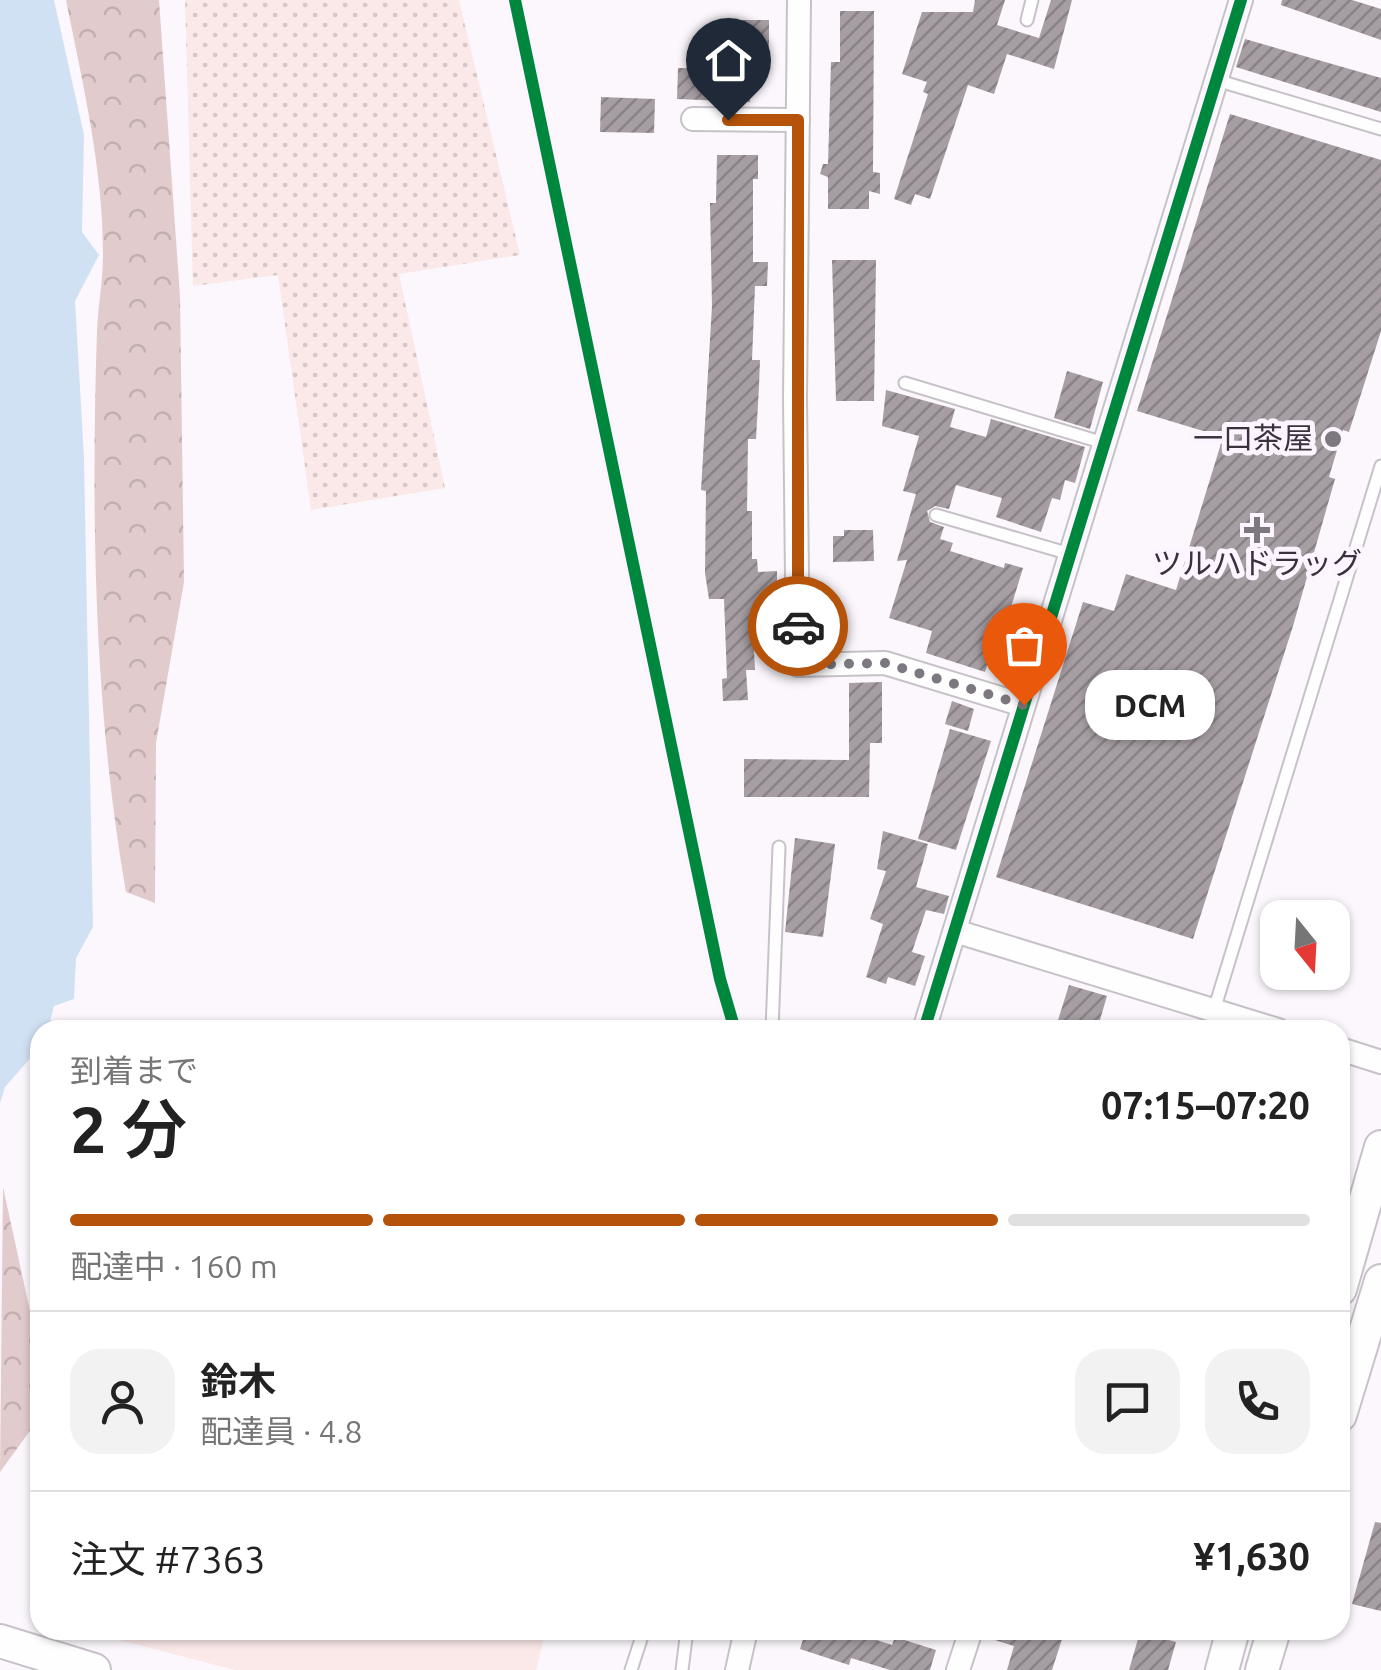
<!DOCTYPE html>
<html lang="ja">
<meta charset="utf-8">
<style>
:root{--surface:#fff;--page:#f2f2f2;--text:#222;--muted:#767676;--line:#e0e0e0;--accent:#b45309}
body{margin:0;font-family:Ubuntu,"Noto Sans JP",sans-serif;background:var(--page);color:var(--text);height:100vh;display:flex;flex-direction:column;font-size:38px;white-space:nowrap}
*{box-sizing:border-box;margin:0}
p{font-size:32px;color:var(--muted)}
.icon{flex:none;width:55px;height:55px;fill:none;stroke:currentColor;stroke-width:2;stroke-linecap:round;stroke-linejoin:round}
.map{position:relative;flex:1;overflow:hidden}
.side{position:absolute;left:30px;top:1020px;width:1320px;height:620px;display:flex;flex-direction:column;background:var(--surface);border-radius:30px;box-shadow:0 2px 8px #0004}
.side>*{flex:none}
.needle{width:65px;rotate:162deg}
.fabs{position:absolute;left:1260px;top:900px;display:grid;gap:20px}
.fabs a{display:grid;place-items:center;width:90px;height:90px;border-radius:20px;background:var(--surface);box-shadow:0 2px 8px #0004;font-size:50px}
.pin{position:absolute;display:grid;place-items:center;width:85px;height:85px;color:#fff;margin:-102px -42px;border-radius:50% 50% 50% 0;rotate:-45deg;box-shadow:0 0 10px #0007}
.pin .icon{rotate:45deg}
.courier{position:absolute;display:grid;place-items:center;width:100px;height:100px;margin:-50px;border:8px solid #b45309;border-radius:50%;background:#fff;color:#222;box-shadow:0 2px 12px #0007}
.bubble{position:absolute;height:70px;border-radius:30px;background:var(--surface);box-shadow:0 2px 8px #0004;font-size:32px;font-weight:600;line-height:70px;text-align:center}
.summary em{font-style:normal;font-weight:600}
.summary div{display:flex;flex-direction:column-reverse}
.summary{display:flex;align-items:center;justify-content:space-between;height:170px;padding:0 40px}
h1{font-size:65px;font-weight:600;line-height:75px}
.bar{display:grid;grid-template-columns:repeat(4,1fr);gap:15px 10px;align-content:center;height:120px;padding:0 40px}
.bar i{height:12px;border-radius:8px;background:var(--line)}
.bar .active{background:var(--accent)}
.bar p{grid-column:span 4}
.line{display:flex;align-items:center;gap:25px;padding:0 40px;border-top:2px solid var(--line)}
.line div{flex:1}
.round{display:grid;place-items:center;flex:none;width:105px;height:105px;border-radius:30px;background:var(--page)}
.map>svg:first-child{display:block}
.green{fill:#fbe8e9}
.forest{fill:url(#forest-crowns)}
.garden{fill:url(#garden-dots)}
.water{fill:#d1e1f4}
.building{fill:url(#building-hatch)}
.lines{fill:none;stroke-linecap:round;stroke-linejoin:round}
.lane-casing{stroke:#c7c2c8;stroke-width:15}
.street-casing{stroke:#c7c2c8;stroke-width:26}
.secondary-casing{stroke:#c7c2c8;stroke-width:36}
.lane{stroke:#fefeff;stroke-width:11}
.street{stroke:#fefeff;stroke-width:22}
.secondary{stroke:#fefeff;stroke-width:32}
.cycleway-casing{stroke:#fcf4ff;stroke-width:19}
.cycleway{stroke:#00873e;stroke-width:12}
.done{stroke:#7d777f;stroke-width:10;stroke-dasharray:0 18}
.route{stroke:#b45309;stroke-width:12}
.poi-dot{fill:#7d777f;stroke:#fcf4ff;stroke-width:4}
.labels{text-anchor:middle;stroke-width:10;stroke-linejoin:round;paint-order:stroke}
.poi-label{font-size:30px;fill:#39323c;stroke:#fcf4ff;text-anchor:end}
</style>
<div class="map">
<svg width="1381" height="1670" viewBox="0 0 1381 1670">
<defs>
<pattern id="forest-crowns" width="20" height="18" patternUnits="userSpaceOnUse" patternTransform="scale(2.5)"><rect width="20" height="18" fill="#e2cbcc"/><path d="M2 6a3 3 0 1 1 6 0M12 15a3 3 0 1 1 6 0" fill="none" stroke="#c3afb0"/></pattern>
<pattern id="garden-dots" width="8" height="8" patternUnits="userSpaceOnUse" patternTransform="scale(2.5)"><rect width="8" height="8" fill="#fbe8e9"/><path d="M2 2h.1M6 6h.1" fill="none" stroke="#d8c7c9" stroke-width="1.8" stroke-linecap="round"/></pattern>
<pattern id="building-hatch" width="6" height="6" patternUnits="userSpaceOnUse" patternTransform="scale(2.5)"><rect width="6" height="6" fill="#a69ea3"/><path d="M-1 1l2-2M0 6l6-6M5 7l2-2" fill="none" stroke="#888186"/></pattern>
</defs>
<rect width="100%" height="100%" fill="#fbf7fc"/>
<polygon class="green" points="81,1630 546,1630 536,1670 235,1670"/>
<g class="forest">
<path d="M 66,0 L 159,0 L 180,296 L 184,582 L 156,743 L 155,903 L 126,892 C 94,710 91,517 97,331 C 98,306 103,281 103,255 C 103,168 83,85 66,0 Z"/>
<polygon points="3,1187 40,1357 40,1417 0,1472"/>
</g>
<polygon class="garden" points="185,0 459,0 520,255 399,274 445,488 311,510 278,275 193,286"/>
<polygon class="water" points="0,0 54,0 84,135 82,232 99,255 75,301 84,458 93,927 76,958 74,999 54,1006 48,1030 40,1030 40,1047 5,1087 0,1103"/>
<g class="building">
<polygon points="975,0 1005,0 997,25 1039,38 1051,0 1072,0 1054,69 1007,54 994,94 968,85 930,199 915,194 911,205 894,199 928,94 923,92 927,82 902,74 922,12 973,12"/>
<polygon points="1282,0 1352,0 1381,9 1381,40 1281,5"/>
<polygon points="840,11 874,11 873,172 880,173 880,194 869,191 869,209 828,209 828,177 820,174 823,164 828,164 831,62 840,62"/>
<polygon points="724,20 769,20 769,48 752,48 750,102 677,99 678,68 724,69"/>
<polygon points="1245,39 1381,78 1381,112 1236,67"/>
<polygon points="601,97 655,99 654,133 600,132"/>
<polygon points="1230,114 1381,160 1381,331 1349,432 1343,430 1329,477 1335,479 1293,626 1193,939 996,877 1083,602 1114,611 1126,574 1176,590 1223,437 1137,411"/>
<polygon points="717,155 758,155 758,179 753,179 753,262 768,262 767,286 755,286 752,360 760,360 759,386 756,439 748,439 747,511 752,511 752,559 757,559 758,572 777,571 777,598 778,649 754,650 755,670 746,670 748,700 723,701 722,679 727,678 724,599 709,599 705,573 706,491 701,490 712,306 710,203 716,203"/>
<polygon points="832,260 876,260 874,401 836,401"/>
<polygon points="1067,371 1103,382 1090,429 1054,418"/>
<polygon points="886,390 955,409 950,427 986,437 991,419 1085,447 1075,483 1065,480 1060,500 1052,498 1041,532 996,517 1002,498 956,485 949,509 935,506 927,511 930,522 944,527 940,539 953,543 950,551 1004,568 1005,563 1023,568 1007,620 1027,626 1020,648 995,640 985,672 926,653 932,631 889,618 907,560 897,561 916,494 903,491 919,436 882,426"/>
<polygon points="844,530 873,530 874,561 833,562 833,536 844,536"/>
<polygon points="882,682 882,743 870,743 869,797 744,797 744,759 849,760 849,683"/>
<polygon points="952,701 974,709 968,731 945,724"/>
<polygon points="950,729 991,741 956,850 918,839"/>
<polygon points="883,831 928,844 916,887 949,896 944,914 926,910 912,952 925,956 915,986 888,977 886,984 866,977 883,924 870,919 886,871 877,869"/>
<polygon points="795,838 835,844 823,937 785,932"/>
<polygon points="1069,985 1107,996 1097,1030 1055,1030"/>
<polygon points="1375,1522 1381,1523 1381,1611 1352,1604"/>
<polygon points="806,1630 846,1630 892,1645 895,1637 936,1650 930,1670 890,1670 851,1658 849,1665 800,1649"/>
<polygon points="986,1630 1065,1630 1052,1670 1007,1670 1014,1646 985,1637"/>
<polygon points="1140,1632 1176,1642 1168,1670 1129,1670"/>
</g>
<g class="lines">
<g class="lane-casing">
<g id="lane">
<polyline points="1027,20 1032,0"/>
<polyline points="1216,80 1381,129"/>
<polyline points="905,383 1104,443"/>
<polyline points="936,515 1070,554"/>
<polyline points="1214,1010 1381,466"/>
<polyline points="772,1030 779,847"/>
<polyline points="631,1670 644,1630"/>
<polyline points="682,1670 687,1630"/>
</g>
</g>
<g class="street-casing">
<g id="street">
<polyline points="799,0 795,399 798,665 885,663 1023,705"/>
<polyline points="693,119 798,120"/>
<polyline points="955,931 1278,1030"/>
<polyline points="924,1030 1241,0"/>
<polyline points="1340,1049 1381,1062"/>
<polyline points="737,1670 746,1630"/>
<polyline points="958,1670 971,1630"/>
</g>
</g>
<g class="secondary-casing">
<g id="secondary">
<polyline points="1340,1289 1381,1147"/>
<polyline points="1340,1415 1381,1281"/>
<polyline points="0,1641 94,1670"/>
<polyline points="1222,1670 1233,1630"/>
<polyline points="1262,1670 1274,1630"/>
</g>
</g>
<use href="#lane" class="lane"/>
<use href="#street" class="street"/>
<use href="#secondary" class="secondary"/>
<g class="cycleway-casing">
<g id="cycleway">
<polyline points="515,0 720,979 735,1030"/>
<polyline points="924,1030 1241,0"/>
</g>
</g>
<use href="#cycleway" class="cycleway"/>
</g>
<g class="lines">
<polyline class="done" points="798,626 798,665 885,663 1024,705"/>
<polyline class="route" points="728,120 798,120 798,626"/>
</g>
<g class="poi-dot">
<circle cx="1333" cy="439" r="10"/>
<path d="M1252 515h10v10h10v10h-10v10h-10v-10h-10v-10h10z"/>
</g>
<g class="labels">
<g class="poi-label">
<text x="1313" y="449">一口茶屋</text>
<text x="1257" y="574" text-anchor="middle">ツルハドラッグ</text>
</g>
</g>
</svg>
<div class="fabs">
<a><svg class="needle" viewBox="-14 -14 28 28"><path d="M0-13l5 13h-10z" fill="#e53935"/><path d="M0 13l5-13h-10z" fill="#767676"/></svg></a>
</div>
<div class="pin" style="left:1024px;top:705px;background:#ea580c"><svg class="icon" aria-label="bag" viewBox="0 0 24 24"><path d="M5 8h14l-1 12H6zM9 8a3 3 0 0 1 6 0"/></svg></div>
<div class="pin" style="left:728px;top:120px;background:#1f2937"><svg class="icon" aria-label="home" viewBox="0 0 24 24"><path d="M3 11l9-7 9 7M6 9v11h12V9"/></svg></div>
<div class="courier" style="left:798px;top:626px"><svg class="icon" aria-label="car" viewBox="0 0 24 24"><path d="M5 17H2v-5l4-1 3-4h7l3 4 3 1v5h-3M9 17h6M6 11h13"/><circle cx="7" cy="17" r="2"/><circle cx="17" cy="17" r="2"/></svg></div>
<div class="bubble" style="left:1085px;top:670px;width:130px">DCM</div>
<section class="side">
<div class="summary"><div><h1>2 分</h1><p>到着まで</p></div><em>07:15–07:20</em></div>
<div class="bar"><i class="active"></i><i class="active"></i><i class="active"></i><i></i><p>配達中 · 160 m</p></div>
<div class="line" style="height:180px"><a class="round"><svg class="icon" aria-label="person" viewBox="0 0 24 24"><circle cx="12" cy="8" r="4"/><path d="M4 21q1-7 8-7t8 7"/></svg></a><div><b>鈴木</b><p>配達員 · 4.8</p></div><a class="round"><svg class="icon" aria-label="chat" viewBox="0 0 24 24"><path d="M4 5h16v11H9l-5 4z"/></svg></a><a class="round"><svg class="icon" aria-label="phone" viewBox="0 0 24 24"><path d="M5 4h4l2 5-3 2q2 4 5 5l2-3 5 2v4C11 20 4 13 5 4z"/></svg></a></div>
<div class="line" style="height:130px"><div>注文 #7363</div><b>¥1,630</b></div>
</section>
</div>
